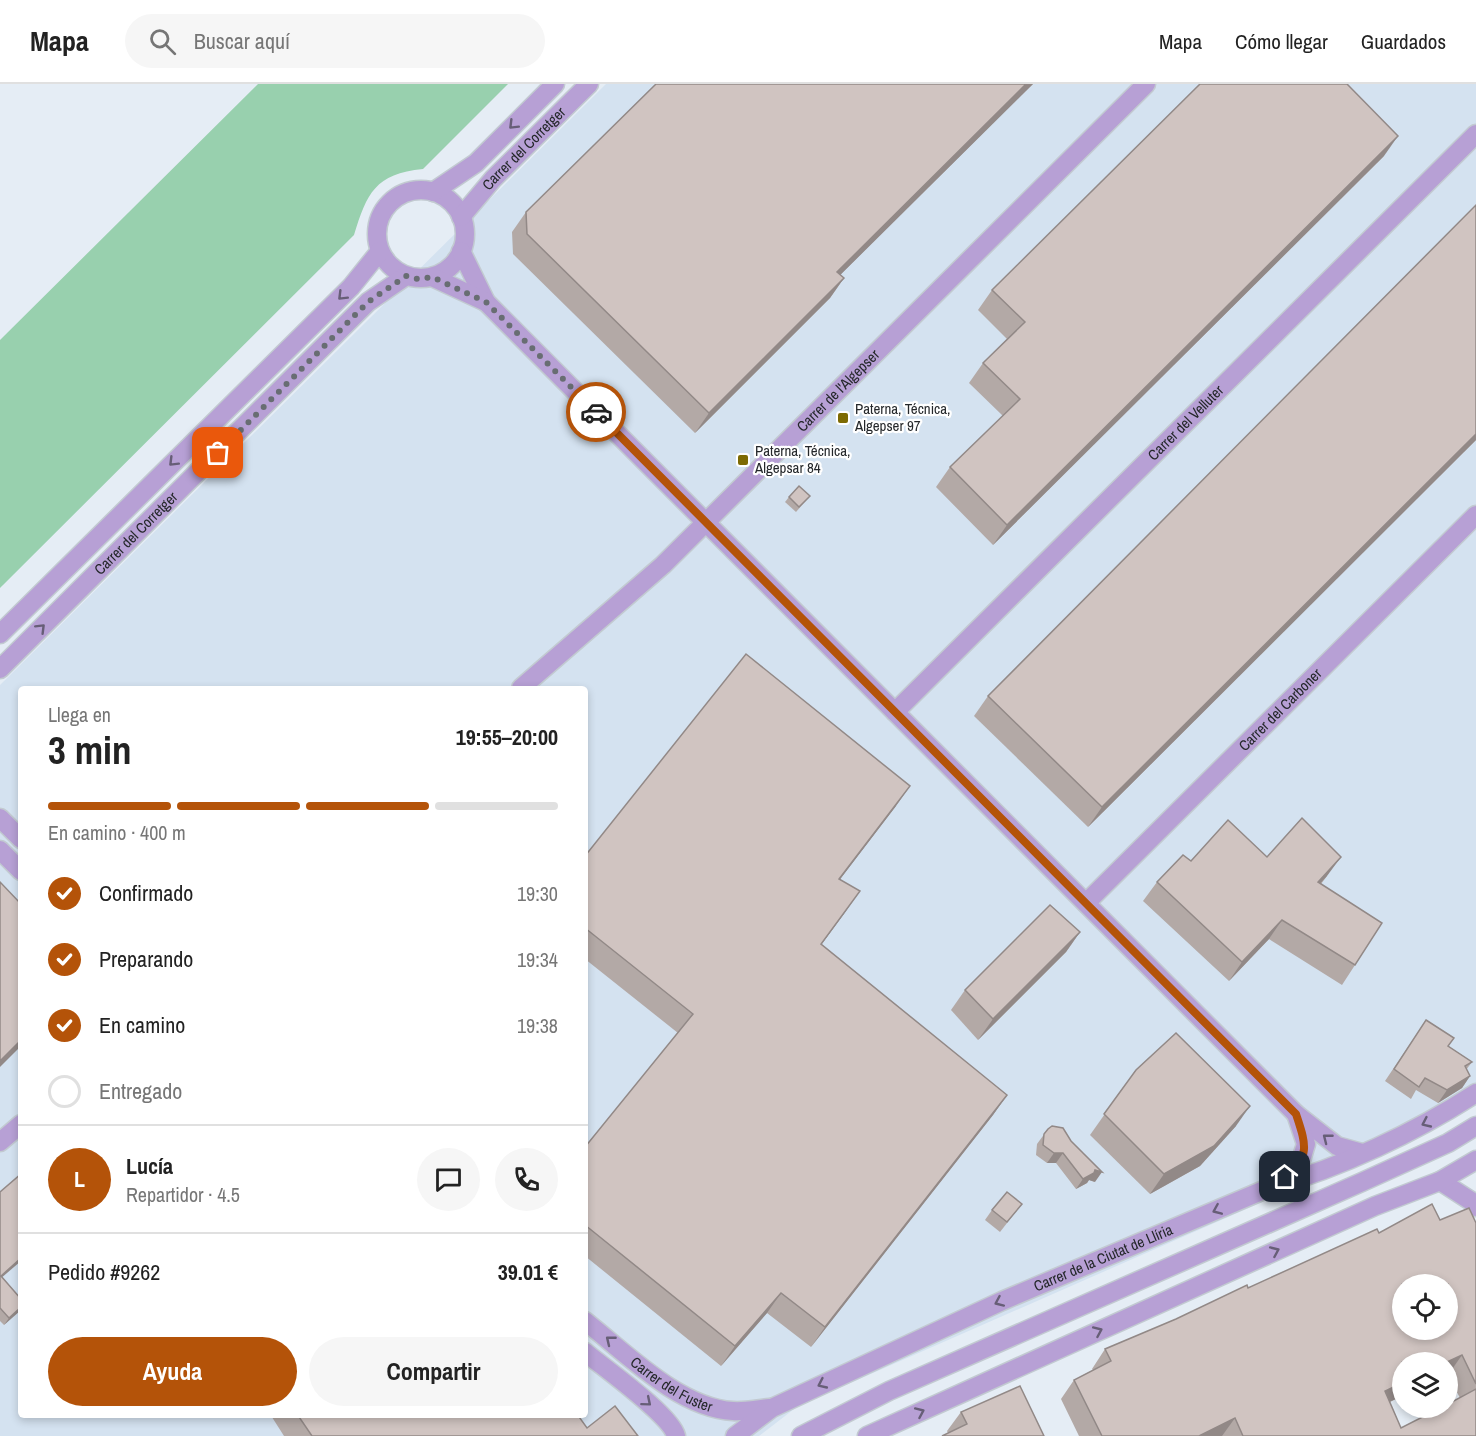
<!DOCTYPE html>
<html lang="es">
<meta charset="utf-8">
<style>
:root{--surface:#fff;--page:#f6f6f6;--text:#222;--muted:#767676;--line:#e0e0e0;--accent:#b45309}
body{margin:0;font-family:"Archivo Narrow",sans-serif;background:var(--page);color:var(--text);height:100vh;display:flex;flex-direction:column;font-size:22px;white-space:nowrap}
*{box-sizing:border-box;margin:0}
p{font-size:20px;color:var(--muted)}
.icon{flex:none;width:33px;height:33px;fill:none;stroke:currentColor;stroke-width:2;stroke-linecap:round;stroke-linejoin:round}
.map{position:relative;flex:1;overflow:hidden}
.details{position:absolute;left:18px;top:602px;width:570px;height:732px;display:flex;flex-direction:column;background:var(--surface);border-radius:6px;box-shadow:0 3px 9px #0003}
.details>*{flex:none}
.fabs{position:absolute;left:1392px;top:1190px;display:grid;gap:12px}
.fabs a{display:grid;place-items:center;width:66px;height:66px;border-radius:50%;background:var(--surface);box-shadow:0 3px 9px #0003;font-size:30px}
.pin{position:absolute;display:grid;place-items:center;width:51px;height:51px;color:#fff;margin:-26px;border-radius:12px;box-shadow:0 3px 9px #0006}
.courier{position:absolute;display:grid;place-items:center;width:60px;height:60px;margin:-30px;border:4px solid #b45309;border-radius:50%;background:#fff;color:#222;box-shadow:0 2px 8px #0007}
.head em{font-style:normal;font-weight:700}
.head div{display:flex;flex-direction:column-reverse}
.head{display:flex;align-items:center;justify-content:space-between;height:102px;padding:0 30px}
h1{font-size:39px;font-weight:700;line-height:45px}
.bar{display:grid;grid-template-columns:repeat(4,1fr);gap:9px 6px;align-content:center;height:72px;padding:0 30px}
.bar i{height:8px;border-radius:4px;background:var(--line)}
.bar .selected{background:var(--accent)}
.bar p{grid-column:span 4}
.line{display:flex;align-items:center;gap:15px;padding:0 30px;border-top:2px solid var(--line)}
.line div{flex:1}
.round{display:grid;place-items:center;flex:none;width:63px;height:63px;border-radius:32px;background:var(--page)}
ol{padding:0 30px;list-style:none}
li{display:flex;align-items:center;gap:18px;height:66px}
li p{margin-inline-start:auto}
li .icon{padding:6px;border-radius:50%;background:var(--accent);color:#fff;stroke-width:4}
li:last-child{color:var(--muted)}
li i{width:33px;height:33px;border:3px solid var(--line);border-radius:50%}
.button{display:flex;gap:12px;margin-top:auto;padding:12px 30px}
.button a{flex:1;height:69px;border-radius:36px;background:var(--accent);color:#fff;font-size:24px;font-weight:700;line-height:69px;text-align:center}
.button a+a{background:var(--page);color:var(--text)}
header{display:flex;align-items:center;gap:36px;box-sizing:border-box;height:84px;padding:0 30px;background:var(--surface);border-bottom:2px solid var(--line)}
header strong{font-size:28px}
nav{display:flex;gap:33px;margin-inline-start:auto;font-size:21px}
.search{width:420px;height:54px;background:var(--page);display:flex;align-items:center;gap:15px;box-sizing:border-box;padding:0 21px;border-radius:33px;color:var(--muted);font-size:22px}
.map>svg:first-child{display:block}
.built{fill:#d4e2f0;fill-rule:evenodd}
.green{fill:#98d0ae}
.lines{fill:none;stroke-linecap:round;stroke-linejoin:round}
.minor-casing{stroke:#c2cad1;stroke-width:21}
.minor{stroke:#b7a0d5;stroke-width:18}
.wall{fill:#b3a9a6;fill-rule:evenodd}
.shaded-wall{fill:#928987}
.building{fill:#d0c4c1;stroke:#928987;stroke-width:1.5;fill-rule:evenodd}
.oneway{stroke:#675e77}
.done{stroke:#686d72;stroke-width:6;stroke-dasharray:0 10.8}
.route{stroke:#b45309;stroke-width:8}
.poi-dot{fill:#7d6a02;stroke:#fff;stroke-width:2}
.labels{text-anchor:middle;stroke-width:4.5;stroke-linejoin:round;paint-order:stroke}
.street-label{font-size:15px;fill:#25282b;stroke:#fff}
.poi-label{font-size:15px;fill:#25282b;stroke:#fff;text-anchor:start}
</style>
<header>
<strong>Mapa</strong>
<div class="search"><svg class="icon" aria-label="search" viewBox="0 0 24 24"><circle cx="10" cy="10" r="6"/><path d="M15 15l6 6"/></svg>Buscar aquí</div>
<nav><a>Mapa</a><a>Cómo llegar</a><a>Guardados</a></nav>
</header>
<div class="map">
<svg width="1476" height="1352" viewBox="0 0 1476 1352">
<rect width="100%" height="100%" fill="#e5edf5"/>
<path class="built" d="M 606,0 L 1476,0 L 1476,1018 L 1433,1043 L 798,1322 L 759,1352 L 0,1352 L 0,601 ZM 21,604 L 585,604 L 585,1330 L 21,1330 Z"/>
<path class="green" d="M 258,0 L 508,0 L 423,85 C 375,90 367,109 354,151 L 0,504 L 0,256 Z"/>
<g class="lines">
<g class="minor-casing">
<g id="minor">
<circle cx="421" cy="150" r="44"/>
<polyline points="433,108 476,79 555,0"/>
<path id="s1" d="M 461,133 L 493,95 L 589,0"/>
<polyline points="461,167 486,218 1296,1030 1337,1062 1362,1069"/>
<polyline points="432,193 486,218"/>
<polyline points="0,550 351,203 380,167"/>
<path id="s2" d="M 0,585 L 368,218 L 406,192"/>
<path id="s3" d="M 521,604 L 663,481 L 1146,0"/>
<path id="s4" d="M 895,628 L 1476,50"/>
<polyline points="0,734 21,755"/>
<polyline points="0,766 21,787"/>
<path id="s5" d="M 1086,819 L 1476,431"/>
<polyline points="0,1058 21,1040"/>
<polyline points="1280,1097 1299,1083 1306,1060 1296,1030"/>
<polyline points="1440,1097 1474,1119 1476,1123"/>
<path id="s6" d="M 585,1237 C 626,1269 679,1324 733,1327 C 745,1328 758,1325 770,1324"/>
<path d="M 585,1268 C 604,1284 671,1331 676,1352"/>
<path id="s7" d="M 735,1352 L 772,1324 L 1002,1217 L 1271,1103 C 1340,1084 1416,1048 1476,1009"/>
<polyline points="801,1352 889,1307 1362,1098 1448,1059 1476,1042"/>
<polyline points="867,1352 1375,1122 1440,1097 1476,1076"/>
</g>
</g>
<use href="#minor" class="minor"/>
</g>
<g class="wall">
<polygon points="656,0 1033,0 840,191 844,194 830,214 695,349 513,170 512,148 526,128"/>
<polygon points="1384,72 993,461 936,403 950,383 1003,332 969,299 983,279 1007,255 978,226 992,206"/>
<polygon points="1476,121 1476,356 1088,743 974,632 988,612"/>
<polygon points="810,412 796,428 785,418 789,413"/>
<polygon points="896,722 840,795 846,827 821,861 1007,1011 993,1031 811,1263 767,1229 721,1282 585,1172 585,1063 678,949 585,875 585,772"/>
<polygon points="1267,773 1327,792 1321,800 1355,881 1342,901 1269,855 1229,897 1143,817 1157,798 1191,777"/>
<polygon points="1080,848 1066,868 978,956 951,926 965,906"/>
<polygon points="1426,936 1448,962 1472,978 1466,986 1470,992 1462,1004 1438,1019 1416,1006 1411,1015 1385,997"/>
<polygon points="1136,986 1236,1042 1200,1082 1150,1110 1090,1051"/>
<polygon points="1048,1045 1095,1098 1089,1096 1087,1099 1076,1105 1056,1079 1047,1079 1036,1071 1037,1060"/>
<polygon points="0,1108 2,1193 21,1215 21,1225 4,1241 0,1237"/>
<polygon points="1022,1120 1000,1148 985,1136 992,1126"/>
<path d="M 1440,1136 L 1476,1139 L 1476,1352 L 1079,1352 L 1061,1315 L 1074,1296 L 1093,1286 L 1092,1285 L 1105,1265 L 1379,1149 ZM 1402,1278 L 1448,1278 L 1448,1291 L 1460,1314 L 1401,1344 L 1390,1318 L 1402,1312 Z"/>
<polygon points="961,1328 1044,1352 948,1349 947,1347"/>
<polygon points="270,1330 577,1330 587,1344 638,1352 284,1352"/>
</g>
<g class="shaded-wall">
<polygon points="1026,0 1033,0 823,208 837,188"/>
<polygon points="1398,52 1384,72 993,461 1007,441"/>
<polygon points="844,194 830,214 695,349 709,329"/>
<polygon points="1476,350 1476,356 1088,743 1102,723"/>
<polygon points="910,702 896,722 825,815 839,795"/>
<polygon points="1341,773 1327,792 1304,817 1318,798"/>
<polygon points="860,807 846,827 807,880 821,860"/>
<polygon points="1282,836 1269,855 1229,897 1242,878"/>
<polygon points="1080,848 1066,868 978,956 993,935"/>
<polygon points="21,956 21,962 0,983 0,977"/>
<polygon points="1470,992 1462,1004 1438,1019 1447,1006"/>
<polygon points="1007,1011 993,1031 811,1263 825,1243"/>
<polygon points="1250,1022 1236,1042 1200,1082 1150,1110 1164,1090"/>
<polygon points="1054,1069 1063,1069 1056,1079 1047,1079"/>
<polygon points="1095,1086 1102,1088 1095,1098 1089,1096 1087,1099 1076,1105 1083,1095"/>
<polygon points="21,1174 21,1177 0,1195 0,1193"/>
<polygon points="781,1209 767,1229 721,1282 735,1262"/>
<polygon points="21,1223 20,1227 4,1241 9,1234"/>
<polygon points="1462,1271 1448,1291 1447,1278"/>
<polygon points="1402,1299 1402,1312 1372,1326 1385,1307"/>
<polygon points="1235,1334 1222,1352 1199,1352"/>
</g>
<g class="building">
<polygon points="656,0 1026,0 837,188 844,194 709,329 527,150 526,128"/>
<polygon points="1200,0 1347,0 1398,52 1007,441 950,383 1020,315 983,279 1025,238 992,206"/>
<polygon points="1476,121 1476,350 1102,723 988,612"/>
<polygon points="799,402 810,412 799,423 789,413"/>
<polygon points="746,570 910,702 839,795 860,807 821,860 1007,1011 825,1243 781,1209 735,1262 585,1141 585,1063 693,930 585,844 585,772"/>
<polygon points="1302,734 1341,773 1318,798 1382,839 1355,881 1282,836 1242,878 1157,798 1183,771 1191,777 1228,736 1267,773"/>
<polygon points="0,798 21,820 21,956 0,977"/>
<polygon points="1050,821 1080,848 993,935 965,906"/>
<polygon points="1426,936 1454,954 1448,962 1472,978 1465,982 1470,992 1447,1006 1425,994 1419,1003 1394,985"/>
<polygon points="1176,949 1250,1022 1214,1062 1164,1090 1104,1030 1136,986"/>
<polygon points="1052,1042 1063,1044 1071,1057 1102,1088 1095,1086 1094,1089 1083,1095 1063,1069 1054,1069 1043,1061 1044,1050 1048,1045"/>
<polygon points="21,1090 21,1174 1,1192 21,1215 21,1223 9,1234 0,1224 0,1108"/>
<polygon points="1007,1108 1022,1120 1007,1138 992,1126"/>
<path d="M 1432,1120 L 1440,1136 L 1469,1124 L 1476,1139 L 1476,1300 L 1462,1271 L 1447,1278 L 1402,1278 L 1402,1299 L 1385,1307 L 1401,1344 L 1442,1323 L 1448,1323 L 1448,1320 L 1476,1305 L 1476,1352 L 1243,1352 L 1235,1334 L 1199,1352 L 1102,1352 L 1074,1296 L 1111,1277 L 1105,1265 L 1176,1235 L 1247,1201 L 1248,1204 L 1377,1145 L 1379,1149 ZM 1402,1200 L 1448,1200 L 1448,1245 L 1402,1245 Z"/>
<polygon points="1020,1302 1044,1352 942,1352 967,1340 961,1328"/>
<polygon points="615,1322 638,1352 312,1352 297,1330 577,1330 587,1344"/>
</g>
<defs><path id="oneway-chevron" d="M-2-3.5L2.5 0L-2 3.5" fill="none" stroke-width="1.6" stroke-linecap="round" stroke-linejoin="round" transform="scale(1.5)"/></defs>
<g class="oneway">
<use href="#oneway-chevron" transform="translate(513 41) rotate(135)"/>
<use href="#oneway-chevron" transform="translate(342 212) rotate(135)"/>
<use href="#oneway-chevron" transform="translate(173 378) rotate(135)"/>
<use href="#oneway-chevron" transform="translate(41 544) rotate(-45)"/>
<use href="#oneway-chevron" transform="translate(1426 1039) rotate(155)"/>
<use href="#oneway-chevron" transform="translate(1327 1054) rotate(-142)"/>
<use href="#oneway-chevron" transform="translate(1217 1126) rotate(157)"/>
<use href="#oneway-chevron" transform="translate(1275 1167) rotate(-24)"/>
<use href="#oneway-chevron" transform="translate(999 1218) rotate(156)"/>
<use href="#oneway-chevron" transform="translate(1098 1247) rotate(-24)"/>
<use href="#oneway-chevron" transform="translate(610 1256) rotate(-141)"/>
<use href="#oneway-chevron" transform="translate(822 1300) rotate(155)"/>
<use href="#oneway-chevron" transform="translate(647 1318) rotate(40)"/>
<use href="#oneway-chevron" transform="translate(920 1328) rotate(-24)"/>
</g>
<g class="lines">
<polyline class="done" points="218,369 368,218 406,192 418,195 432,193 486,218 596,328"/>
<path class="route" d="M 596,328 L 1296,1030 C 1305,1058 1312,1073 1285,1093"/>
</g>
<g class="poi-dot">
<rect x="837" y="328" width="12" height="12" rx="3"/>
<rect x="737" y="370" width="12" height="12" rx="3"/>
</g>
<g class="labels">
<g class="street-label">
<text dy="5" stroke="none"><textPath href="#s1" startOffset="93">Carrer del Corretger</textPath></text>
<text dy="5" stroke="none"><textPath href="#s3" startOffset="435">Carrer de l'Algepser</textPath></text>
<text dy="5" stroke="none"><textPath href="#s4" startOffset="410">Carrer del Velluter</textPath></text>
<text dy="5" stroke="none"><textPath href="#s2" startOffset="192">Carrer del Corretger</textPath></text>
<text dy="5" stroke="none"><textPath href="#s5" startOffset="274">Carrer del Carboner</textPath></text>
<text dy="5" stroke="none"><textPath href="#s7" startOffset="410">Carrer de la Ciutat de Llíria</textPath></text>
<text dy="5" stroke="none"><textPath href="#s6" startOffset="108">Carrer del Fuster</textPath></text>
</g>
<g class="poi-label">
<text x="855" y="330">Paterna, Técnica,<tspan x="855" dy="17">Algepser 97</tspan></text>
<text x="755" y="372">Paterna, Técnica,<tspan x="755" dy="17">Algepsar 84</tspan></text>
</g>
</g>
</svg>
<div class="fabs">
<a><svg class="icon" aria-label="locate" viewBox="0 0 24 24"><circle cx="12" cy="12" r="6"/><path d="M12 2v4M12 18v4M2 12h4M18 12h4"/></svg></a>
<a><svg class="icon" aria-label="layers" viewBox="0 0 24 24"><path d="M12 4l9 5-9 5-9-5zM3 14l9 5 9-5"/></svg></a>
</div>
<div class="pin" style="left:218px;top:369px;background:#ea580c"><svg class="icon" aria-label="bag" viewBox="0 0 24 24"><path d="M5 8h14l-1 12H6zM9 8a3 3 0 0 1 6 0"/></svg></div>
<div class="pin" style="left:1285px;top:1093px;background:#1f2937"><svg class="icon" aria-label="home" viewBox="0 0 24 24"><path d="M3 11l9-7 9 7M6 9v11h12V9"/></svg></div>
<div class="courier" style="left:596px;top:328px"><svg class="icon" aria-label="car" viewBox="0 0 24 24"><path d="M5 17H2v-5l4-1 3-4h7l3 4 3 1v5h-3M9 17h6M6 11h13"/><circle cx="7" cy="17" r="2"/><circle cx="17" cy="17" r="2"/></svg></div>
<section class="details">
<div class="head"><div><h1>3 min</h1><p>Llega en</p></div><em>19:55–20:00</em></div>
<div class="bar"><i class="selected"></i><i class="selected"></i><i class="selected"></i><i></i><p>En camino · 400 m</p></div>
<ol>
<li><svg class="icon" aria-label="check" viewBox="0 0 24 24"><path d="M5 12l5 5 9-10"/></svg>Confirmado<p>19:30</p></li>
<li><svg class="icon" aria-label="check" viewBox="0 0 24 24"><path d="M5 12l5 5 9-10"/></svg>Preparando<p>19:34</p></li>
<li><svg class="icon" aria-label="check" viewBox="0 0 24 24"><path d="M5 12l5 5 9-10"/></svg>En camino<p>19:38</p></li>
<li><i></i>Entregado</li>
</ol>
<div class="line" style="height:108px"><b class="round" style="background:var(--accent);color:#fff">L</b><div><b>Lucía</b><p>Repartidor · 4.5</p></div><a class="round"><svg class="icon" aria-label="chat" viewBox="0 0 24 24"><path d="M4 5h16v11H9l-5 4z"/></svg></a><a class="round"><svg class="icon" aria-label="phone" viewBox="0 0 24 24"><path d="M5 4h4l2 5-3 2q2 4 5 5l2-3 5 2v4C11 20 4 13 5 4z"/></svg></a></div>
<div class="line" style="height:78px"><div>Pedido #9262</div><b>39.01 €</b></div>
<div class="button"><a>Ayuda</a><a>Compartir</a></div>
</section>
</div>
